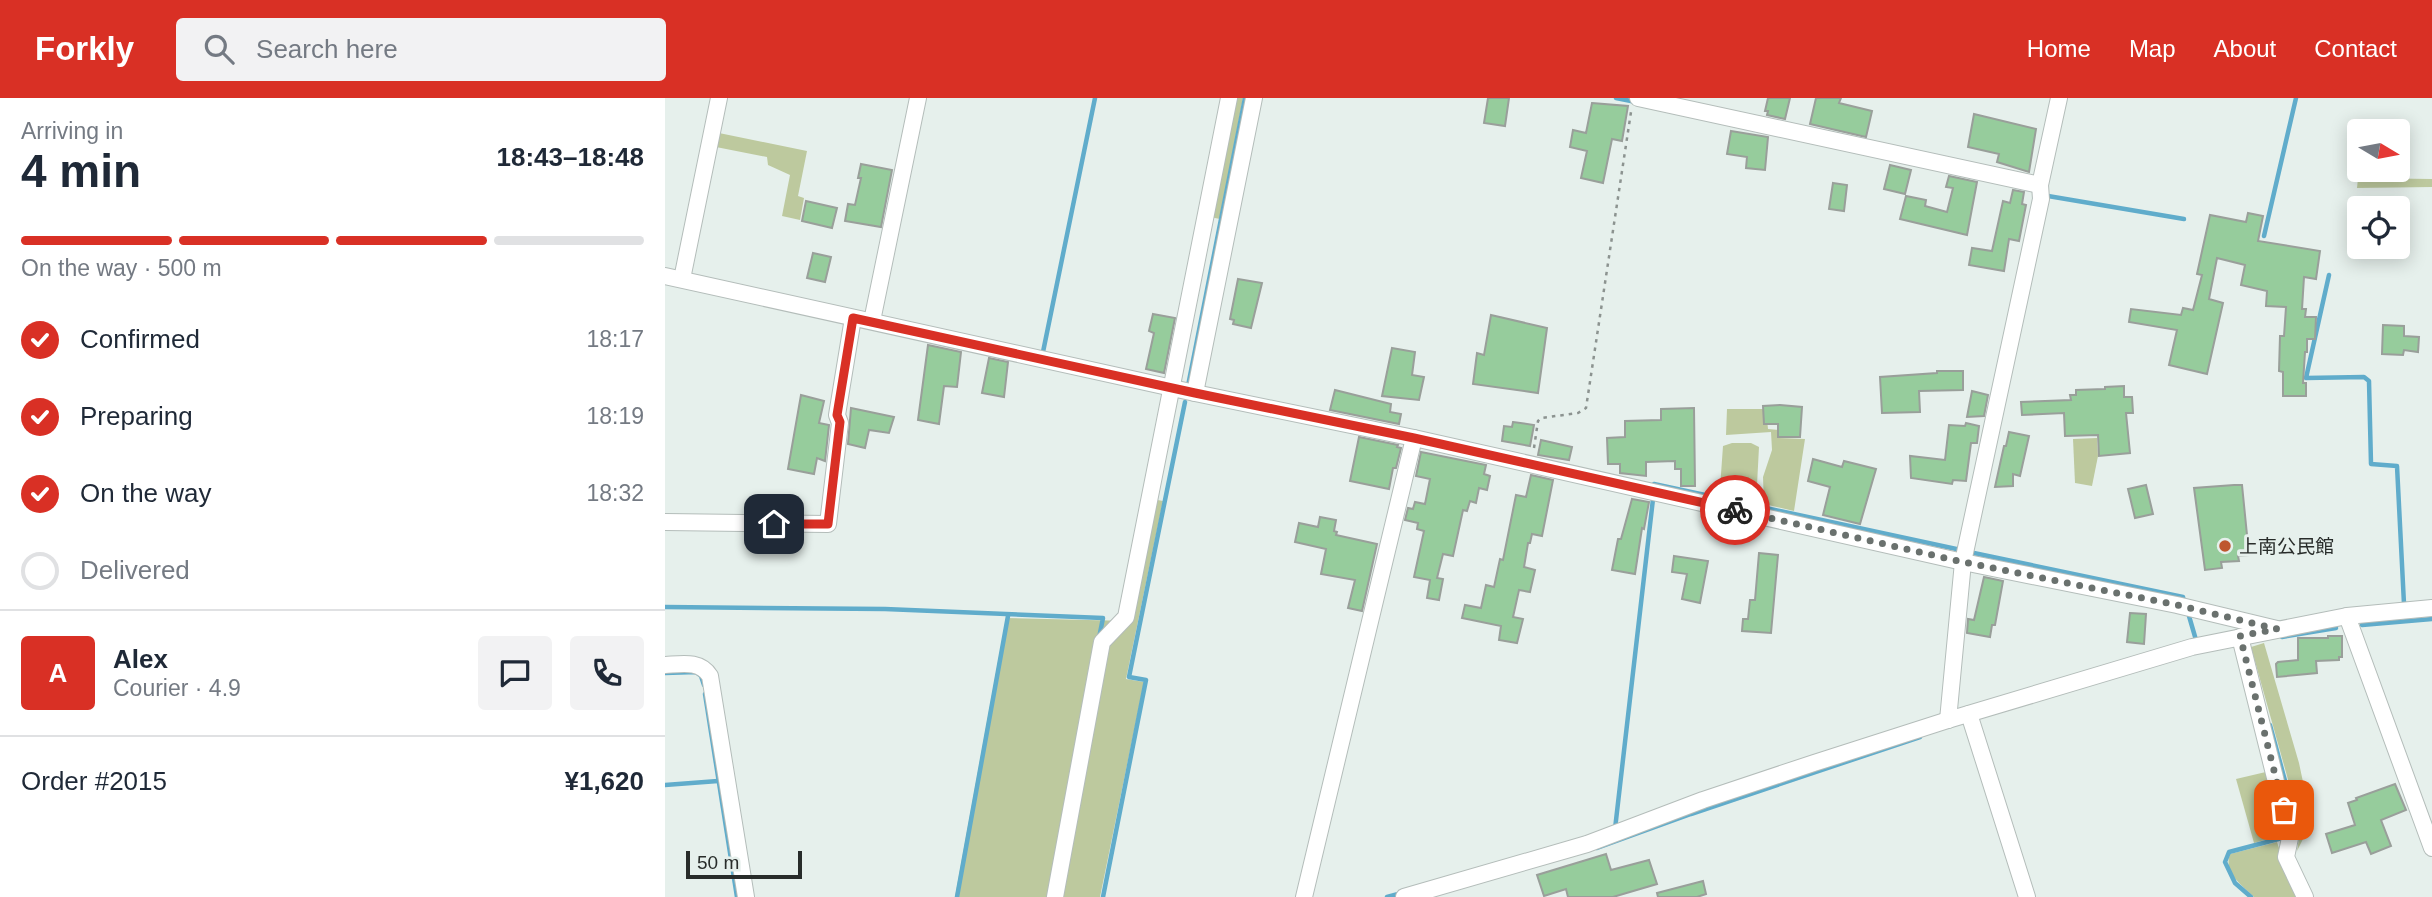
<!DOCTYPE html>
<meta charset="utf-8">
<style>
:root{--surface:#fff;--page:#f2f2f3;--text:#1f2937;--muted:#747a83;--line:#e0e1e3;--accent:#d93025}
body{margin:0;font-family:Helvetica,"Noto Sans JP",sans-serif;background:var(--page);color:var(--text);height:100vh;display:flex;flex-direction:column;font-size:26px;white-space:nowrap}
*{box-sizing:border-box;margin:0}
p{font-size:23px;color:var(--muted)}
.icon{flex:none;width:38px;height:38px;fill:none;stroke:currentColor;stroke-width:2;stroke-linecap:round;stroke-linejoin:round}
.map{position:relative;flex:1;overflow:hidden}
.details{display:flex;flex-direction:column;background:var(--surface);width:665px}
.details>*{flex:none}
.needle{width:46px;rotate:100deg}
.controls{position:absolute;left:1682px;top:21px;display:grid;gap:14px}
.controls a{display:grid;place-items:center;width:63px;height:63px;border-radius:7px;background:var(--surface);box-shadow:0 4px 18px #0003;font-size:35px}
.scale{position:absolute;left:21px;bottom:18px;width:116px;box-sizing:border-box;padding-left:7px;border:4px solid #282c2a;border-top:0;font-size:19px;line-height:24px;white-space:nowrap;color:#282c2a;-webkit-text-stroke:5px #e6f0ec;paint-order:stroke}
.pin{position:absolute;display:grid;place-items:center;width:60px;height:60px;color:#fff;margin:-30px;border-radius:14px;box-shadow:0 4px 10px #0006}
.courier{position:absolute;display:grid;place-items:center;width:70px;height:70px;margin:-35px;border:5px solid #d93025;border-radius:50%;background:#fff;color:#222;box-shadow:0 2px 9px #0007}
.summary em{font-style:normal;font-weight:700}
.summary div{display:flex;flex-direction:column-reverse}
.summary{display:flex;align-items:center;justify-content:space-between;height:119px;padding:0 21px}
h1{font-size:46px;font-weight:700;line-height:52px}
.bar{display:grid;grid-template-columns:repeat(4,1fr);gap:10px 7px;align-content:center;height:84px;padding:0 21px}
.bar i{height:9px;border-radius:5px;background:var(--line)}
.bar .selected{background:var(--accent)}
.bar p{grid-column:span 4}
.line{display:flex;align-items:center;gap:18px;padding:0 21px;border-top:2px solid var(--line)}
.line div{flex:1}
.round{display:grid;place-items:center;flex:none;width:74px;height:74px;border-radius:7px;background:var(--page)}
ol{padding:0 21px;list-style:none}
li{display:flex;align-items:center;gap:21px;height:77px}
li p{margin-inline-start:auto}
li .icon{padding:7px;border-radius:50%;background:var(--accent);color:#fff;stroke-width:4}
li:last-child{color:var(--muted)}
li i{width:38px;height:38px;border:4px solid var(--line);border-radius:50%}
header{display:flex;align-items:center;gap:42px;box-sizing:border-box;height:98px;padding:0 35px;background:var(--accent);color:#fff}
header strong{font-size:33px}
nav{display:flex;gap:38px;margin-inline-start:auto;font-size:24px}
.search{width:490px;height:63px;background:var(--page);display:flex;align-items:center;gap:18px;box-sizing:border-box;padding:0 24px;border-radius:7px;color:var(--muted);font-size:26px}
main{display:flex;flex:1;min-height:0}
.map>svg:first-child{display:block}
.green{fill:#bdc99e}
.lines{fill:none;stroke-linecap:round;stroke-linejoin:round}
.stream{stroke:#60accb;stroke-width:4.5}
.building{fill:#96cc9c;stroke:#999f9a;stroke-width:2}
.minor-casing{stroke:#b4bdba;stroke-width:18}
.path{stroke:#8c9390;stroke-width:2.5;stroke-dasharray:3.5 5;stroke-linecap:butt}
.minor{stroke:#fff;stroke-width:16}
.done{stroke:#6a716e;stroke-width:7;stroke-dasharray:0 12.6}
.route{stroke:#d93025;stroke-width:9}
.poi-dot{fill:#be572e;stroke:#e6f0ec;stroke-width:2.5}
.labels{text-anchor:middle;stroke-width:6;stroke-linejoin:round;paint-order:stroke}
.poi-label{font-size:19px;fill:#282c2a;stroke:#e6f0ec;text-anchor:start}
</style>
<header>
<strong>Forkly</strong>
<div class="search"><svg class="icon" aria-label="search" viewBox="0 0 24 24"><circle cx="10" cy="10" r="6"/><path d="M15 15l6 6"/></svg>Search here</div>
<nav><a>Home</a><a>Map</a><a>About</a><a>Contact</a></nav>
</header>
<main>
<section class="details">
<div class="summary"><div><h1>4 min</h1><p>Arriving in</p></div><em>18:43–18:48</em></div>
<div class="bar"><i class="selected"></i><i class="selected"></i><i class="selected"></i><i></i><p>On the way · 500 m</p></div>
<ol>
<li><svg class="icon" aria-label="check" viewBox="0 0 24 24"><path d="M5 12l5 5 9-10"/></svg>Confirmed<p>18:17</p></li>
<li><svg class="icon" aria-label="check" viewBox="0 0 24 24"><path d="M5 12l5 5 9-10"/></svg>Preparing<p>18:19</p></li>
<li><svg class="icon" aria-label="check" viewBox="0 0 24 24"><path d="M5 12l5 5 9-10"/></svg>On the way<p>18:32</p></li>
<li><i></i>Delivered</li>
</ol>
<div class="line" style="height:126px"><b class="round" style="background:var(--accent);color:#fff">A</b><div><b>Alex</b><p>Courier · 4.9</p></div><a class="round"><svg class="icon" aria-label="chat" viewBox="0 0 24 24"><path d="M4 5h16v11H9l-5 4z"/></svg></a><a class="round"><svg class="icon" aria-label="phone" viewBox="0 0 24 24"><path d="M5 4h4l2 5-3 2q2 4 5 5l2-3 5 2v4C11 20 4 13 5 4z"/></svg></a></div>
<div class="line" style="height:91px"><div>Order #2015</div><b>¥1,620</b></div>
</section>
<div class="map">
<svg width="1767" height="799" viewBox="0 0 1767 799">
<rect width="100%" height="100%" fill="#e6f0ec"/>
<g class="green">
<polygon points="569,0 578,0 555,121 545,119"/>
<polygon points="54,35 142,53 133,98 139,100 135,122 117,118 125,77 103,67 102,59 51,49"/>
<polygon points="1693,80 1767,81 1767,89 1692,90"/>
<polygon points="1062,311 1101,311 1103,331 1114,332 1114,340 1140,341 1129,413 1099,406 1098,379 1107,352 1106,334 1061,337"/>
<polygon points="1432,340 1433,358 1427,388 1410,385 1408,341"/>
<polygon points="1067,345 1086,345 1094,349 1091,406 1058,398 1058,391 1055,390 1058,348"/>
<polygon points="487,401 498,403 461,581 479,584 435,799 290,799 341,520 464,523"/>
<polygon points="1599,545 1634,665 1645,717 1645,727 1632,753 1636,728 1586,549"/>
<polygon points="1605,673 1620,736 1589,745 1571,681"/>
<path d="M 1612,744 L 1622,774 L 1635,799 L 1589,799 C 1577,787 1558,775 1565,756 Z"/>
</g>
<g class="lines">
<g class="stream">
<polyline points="951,0 971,4"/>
<polyline points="1383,98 1519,121"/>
<polyline points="1599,138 1631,0"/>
<polyline points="1664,177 1641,280 1699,279 1704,283 1706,366 1732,368 1739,506 1742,506"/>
<polyline points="378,254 430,0"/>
<polyline points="523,288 580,0"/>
<polyline points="989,386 1296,452"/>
<polyline points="1304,454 1518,499 1519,504"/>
<polyline points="0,509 220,511 438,520 434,540"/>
<polyline points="1524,518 1531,542"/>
<polyline points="1697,527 1767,521"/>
<polyline points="1617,539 1671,530"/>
<polyline points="0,575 31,574 36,578 39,587"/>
<polyline points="40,596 72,799"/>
<polyline points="1605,627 1633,731 1631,740"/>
<polyline points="0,687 53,683"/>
<polyline points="950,731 988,401"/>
<polyline points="932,750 1026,716 1255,639"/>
<polyline points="292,799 343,518"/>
<polyline points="438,799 481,582 464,579 520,304"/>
<polyline points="722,799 737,795"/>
<polyline points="1586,799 1570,785 1560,764 1564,754 1621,739"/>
</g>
</g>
<g class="building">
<polygon points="823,0 844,0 840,28 819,25"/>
<polygon points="1103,0 1125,0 1120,21 1102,17 1103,13 1100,13"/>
<polygon points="1151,0 1176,0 1174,5 1207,13 1201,39 1145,26"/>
<polygon points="927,5 963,8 957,43 947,41 938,85 916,80 922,53 905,49 908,32 921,35"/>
<polygon points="1309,16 1371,31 1364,74 1332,64 1334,56 1303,49"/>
<polygon points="1066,33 1103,39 1100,72 1081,70 1082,59 1062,56"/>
<polygon points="196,66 227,72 216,129 180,123 183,106 190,107 196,80 193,80"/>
<polygon points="1225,67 1246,72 1240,96 1219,91"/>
<polygon points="1284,78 1312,84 1302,137 1235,121 1241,98 1261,102 1260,108 1282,114 1288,90 1281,89"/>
<polygon points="1168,85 1182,87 1179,113 1164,111"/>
<polygon points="1348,92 1359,94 1357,106 1361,107 1354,143 1344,141 1339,173 1304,167 1307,150 1327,153 1338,103 1345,105"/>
<polygon points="141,103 172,110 167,130 137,123"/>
<polygon points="1583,115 1598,118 1593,143 1655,153 1651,181 1639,179 1637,211 1641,211 1640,219 1651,219 1650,241 1642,241 1642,254 1640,254 1638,285 1641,285 1641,298 1618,298 1618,274 1614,273 1615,238 1619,238 1621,209 1601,208 1602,193 1576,187 1580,167 1552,160 1544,201 1558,205 1542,276 1504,267 1512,232 1464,224 1466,211 1516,217 1518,210 1528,212 1537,177 1532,176 1545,117 1581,124"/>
<polygon points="148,155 166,159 160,184 142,180"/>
<polygon points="573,181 597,185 586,230 568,226 569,222 565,221"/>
<polygon points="488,216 510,220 499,275 481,271 489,235 484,233"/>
<polygon points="826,217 882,230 873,295 808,286 812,255 819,257"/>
<polygon points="1718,227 1739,228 1739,238 1754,239 1753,254 1739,252 1738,257 1717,256"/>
<polygon points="263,247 296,254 292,289 279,288 274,326 253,322"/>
<polygon points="727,250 750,254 747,277 759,279 754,302 717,298"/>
<polygon points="324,260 343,264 339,299 317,295"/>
<polygon points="1272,273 1298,273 1298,292 1254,293 1255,314 1217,315 1215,279 1272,275"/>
<polygon points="1459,288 1459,299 1467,299 1468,315 1461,315 1465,355 1434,358 1433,337 1400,338 1399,315 1357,317 1356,304 1406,302 1405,297 1411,297 1411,292 1440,291 1440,289"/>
<polygon points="670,292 726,306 725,314 736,316 734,326 665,312"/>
<polygon points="1307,293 1323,297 1319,318 1302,319"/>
<polygon points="136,297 159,303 154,325 164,327 160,363 152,360 149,376 123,371"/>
<polygon points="1115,307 1137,309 1135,339 1113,339 1113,326 1099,326 1098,308"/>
<polygon points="186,310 229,319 224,335 204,332 200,350 183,346"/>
<polygon points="1029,310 1030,388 1016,388 1016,371 1010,371 1010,363 981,364 981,378 955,375 955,366 943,366 942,340 960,339 960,323 996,322 996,311"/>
<polygon points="848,324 869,327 865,348 837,343 839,328 847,329"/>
<polygon points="1301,325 1314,328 1312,345 1306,345 1301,383 1288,382 1287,386 1246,380 1245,358 1280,362 1284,327 1300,328"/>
<polygon points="1344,334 1364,338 1355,378 1348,376 1348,388 1330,389 1339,348 1341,348"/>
<polygon points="694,339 733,347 732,349 736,350 731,370 728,370 724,391 685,383"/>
<polygon points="876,342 907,349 904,362 873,357"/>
<polygon points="756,354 821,367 819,376 825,378 822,392 814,390 811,405 805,403 802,413 798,412 788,458 778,456 772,480 778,481 774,502 762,500 765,482 749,479 759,433 752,431 753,425 740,422 743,410 748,411 750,404 760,406 765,381 751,378"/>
<polygon points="1148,361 1177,369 1179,363 1211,371 1195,426 1158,417 1165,389 1143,383"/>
<polygon points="866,377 888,382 877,438 867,436 865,445 863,445 859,469 870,472 865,494 854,492 848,519 858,521 852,545 834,542 836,528 797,520 800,507 816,510 821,487 829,489 835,461 838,462 851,397 861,399"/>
<polygon points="1481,387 1488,416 1470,420 1463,391"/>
<polygon points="1569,387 1577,387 1584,457 1573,458 1574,463 1556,464 1557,470 1540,472 1529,390"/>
<polygon points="967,401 984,404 979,431 977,430 970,476 947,472 953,441 956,441"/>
<polygon points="655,419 671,422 669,433 672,434 671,437 712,446 697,513 683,510 690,482 656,476 661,451 630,444 634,425 653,429"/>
<polygon points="1094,455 1113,457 1106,535 1077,533 1078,521 1083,521 1085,502 1090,502"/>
<polygon points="1009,458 1043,463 1035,505 1017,501 1022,476 1007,474"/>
<polygon points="1319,479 1338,483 1330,527 1327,527 1325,539 1302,535 1303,521 1309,522"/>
<polygon points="1465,515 1481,516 1479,546 1462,544"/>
<polygon points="1663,538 1677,538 1677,559 1674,559 1674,562 1651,563 1652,575 1612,579 1611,566 1613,564 1633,562 1633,540 1663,540"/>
<polygon points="1730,686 1741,712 1716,722 1726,748 1706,756 1701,744 1667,755 1661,736 1690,727 1683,705 1692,702 1691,700"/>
<polygon points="941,756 946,772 984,762 992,786 948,799 903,799 901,791 879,798 872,777"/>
<polygon points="1038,783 1041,796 1032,799 993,799 992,795"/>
</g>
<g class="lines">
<g class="minor-casing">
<g id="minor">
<polyline points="973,0 1375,87"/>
<polyline points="0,178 530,295 749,340 1298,464 1512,507 1612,531"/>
<polyline points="17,181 54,0"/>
<polyline points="207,223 253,0"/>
<polyline points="530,295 589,0"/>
<polyline points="0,424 163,426 175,325 172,317 188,220"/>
<polyline points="1682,518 1767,750"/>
<polyline points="1575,539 1625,740 1621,759 1640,799"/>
<path d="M 0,567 C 17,566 35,562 45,578 L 81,799"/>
<polyline points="1304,616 1362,799"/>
<polyline points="1283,622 1298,464 1376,101 1375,87 1394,0"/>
<polyline points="390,799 437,544 461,519 564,0"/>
<polyline points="639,799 749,340"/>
<polyline points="739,799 922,746 1038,702 1149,665 1283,622 1527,549 1682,518 1767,510"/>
</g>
</g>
<polyline class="path" points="869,350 873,323 876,320 913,315 921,310 966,14"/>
<use href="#minor" class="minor"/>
</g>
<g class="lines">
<polyline class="done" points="1070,412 1298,464 1512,507 1612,531 1575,538 1619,712"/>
<polyline class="route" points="109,426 163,426 175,324 172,317 188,220 530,295 749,340 1070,412"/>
</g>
<circle class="poi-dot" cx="1560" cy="448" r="7"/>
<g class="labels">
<g class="poi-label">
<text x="1574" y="455">上南公民館</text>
</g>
</g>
</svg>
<div class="controls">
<a><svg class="needle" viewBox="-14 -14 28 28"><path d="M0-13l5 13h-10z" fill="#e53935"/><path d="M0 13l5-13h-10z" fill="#747a83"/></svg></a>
<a><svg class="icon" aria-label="locate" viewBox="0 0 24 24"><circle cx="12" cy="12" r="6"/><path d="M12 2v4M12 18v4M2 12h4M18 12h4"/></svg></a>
</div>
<div class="scale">50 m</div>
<div class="pin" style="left:1619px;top:712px;background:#ea580c"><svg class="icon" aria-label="bag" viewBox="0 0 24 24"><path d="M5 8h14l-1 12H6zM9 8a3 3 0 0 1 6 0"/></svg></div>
<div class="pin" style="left:109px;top:426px;background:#1f2937"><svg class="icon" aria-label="home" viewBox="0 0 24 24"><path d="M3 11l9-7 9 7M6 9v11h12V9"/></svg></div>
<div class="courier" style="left:1070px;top:412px"><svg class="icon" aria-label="bike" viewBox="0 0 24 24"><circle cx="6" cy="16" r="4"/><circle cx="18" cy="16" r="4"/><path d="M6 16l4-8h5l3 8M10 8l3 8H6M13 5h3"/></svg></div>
</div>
</main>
